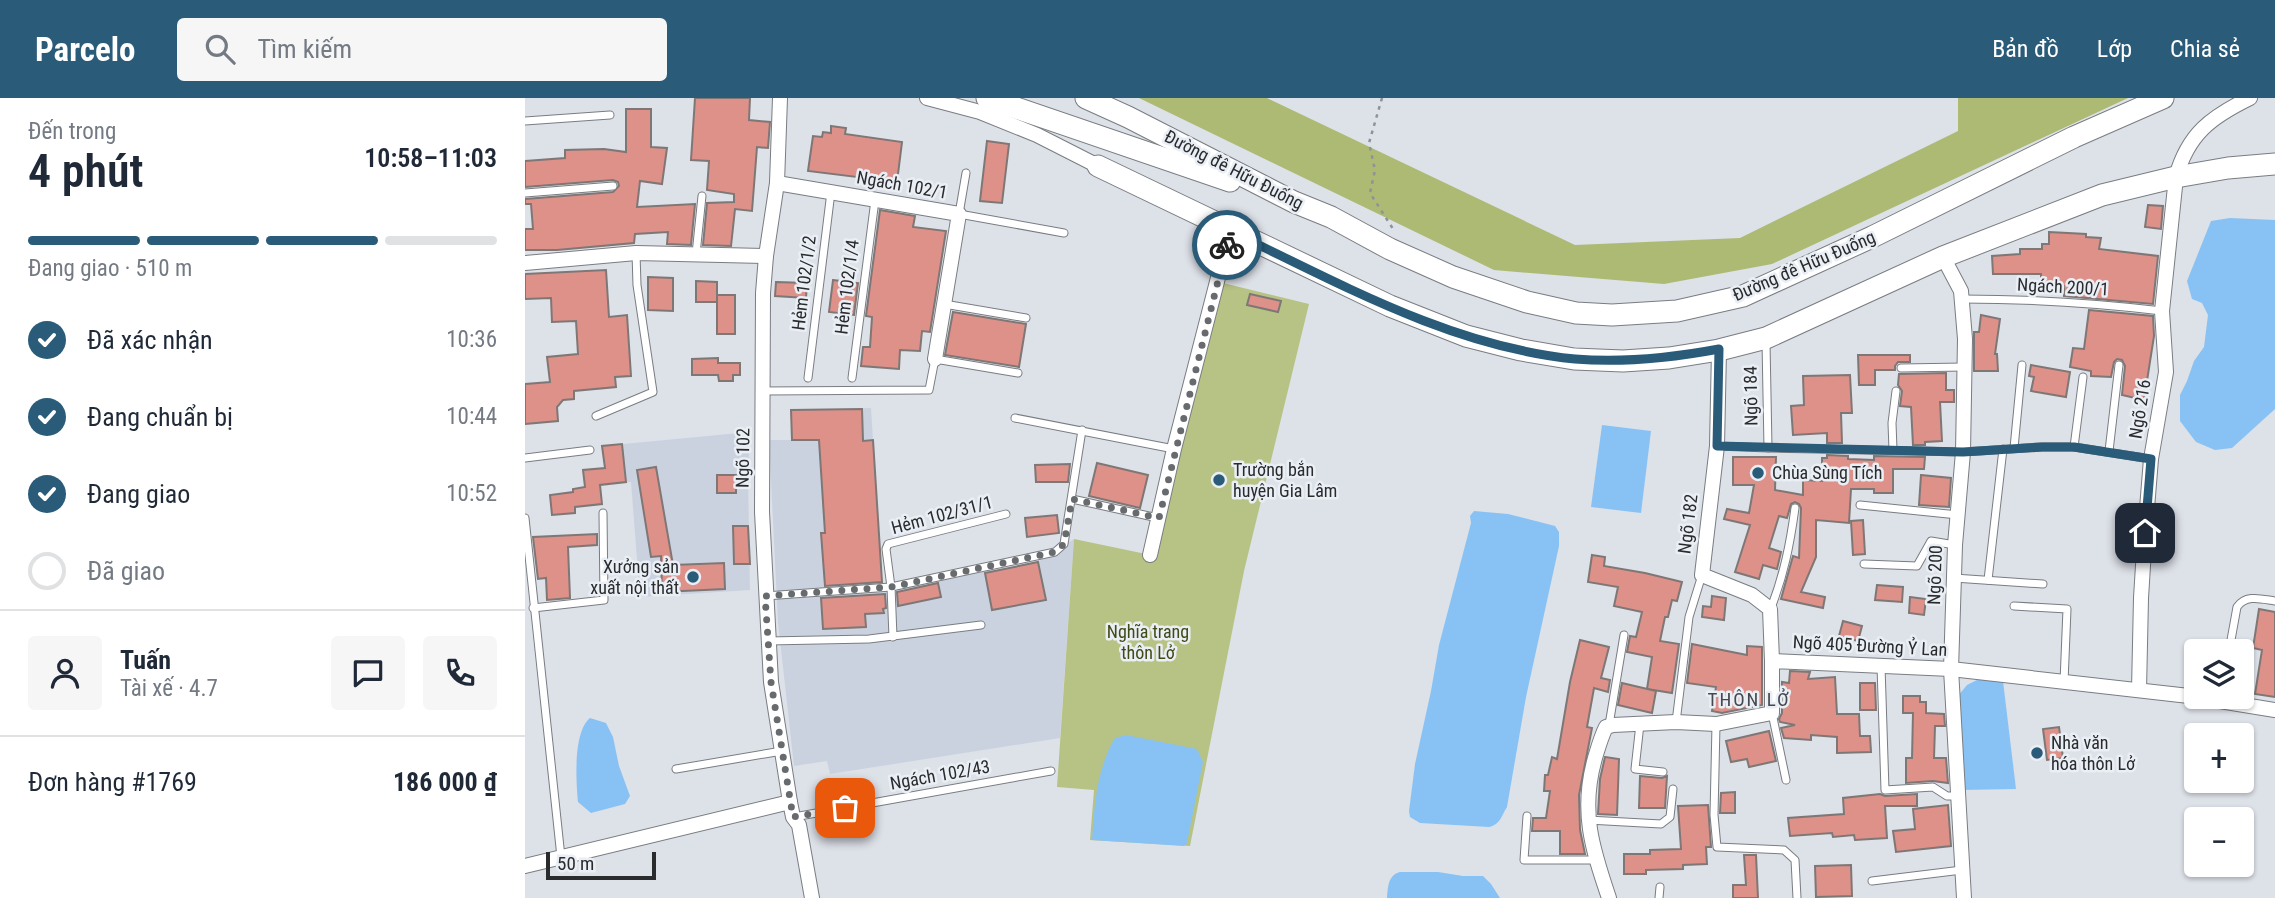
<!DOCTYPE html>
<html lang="vi">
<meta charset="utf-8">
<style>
:root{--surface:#fff;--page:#f6f6f7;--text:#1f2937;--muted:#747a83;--line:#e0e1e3;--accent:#2a5b79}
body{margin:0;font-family:"Roboto Condensed",sans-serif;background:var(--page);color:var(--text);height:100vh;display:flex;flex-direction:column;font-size:26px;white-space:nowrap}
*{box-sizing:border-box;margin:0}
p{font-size:23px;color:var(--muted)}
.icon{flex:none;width:38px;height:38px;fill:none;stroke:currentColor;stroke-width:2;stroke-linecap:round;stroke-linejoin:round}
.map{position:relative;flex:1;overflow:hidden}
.sheet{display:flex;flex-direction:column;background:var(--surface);width:525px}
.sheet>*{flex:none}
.fabs{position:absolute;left:1659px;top:541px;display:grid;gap:14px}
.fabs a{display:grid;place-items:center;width:70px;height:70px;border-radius:7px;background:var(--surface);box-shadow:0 2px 5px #0004;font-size:35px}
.scale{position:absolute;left:21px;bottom:18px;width:110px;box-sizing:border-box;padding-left:7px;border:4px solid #292b2d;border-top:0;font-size:19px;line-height:24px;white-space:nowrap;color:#292b2d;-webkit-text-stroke:5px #eaeef5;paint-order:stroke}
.pin{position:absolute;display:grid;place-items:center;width:60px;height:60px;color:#fff;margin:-30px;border-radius:14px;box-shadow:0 4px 10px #0006}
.courier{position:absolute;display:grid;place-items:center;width:70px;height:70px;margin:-35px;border:5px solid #2a5b79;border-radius:50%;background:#fff;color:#222;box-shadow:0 2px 9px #0007}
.headline em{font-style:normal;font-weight:600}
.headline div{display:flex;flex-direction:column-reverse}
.headline{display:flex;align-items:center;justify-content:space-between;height:119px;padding:0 28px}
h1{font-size:46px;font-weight:600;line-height:52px}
.bar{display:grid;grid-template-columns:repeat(4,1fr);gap:10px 7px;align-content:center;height:84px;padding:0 28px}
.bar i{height:9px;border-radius:5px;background:var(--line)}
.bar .on{background:var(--accent)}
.bar p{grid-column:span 4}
.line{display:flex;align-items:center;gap:18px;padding:0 28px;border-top:2px solid var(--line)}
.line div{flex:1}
.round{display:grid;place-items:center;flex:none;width:74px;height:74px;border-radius:7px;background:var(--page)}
ol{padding:0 28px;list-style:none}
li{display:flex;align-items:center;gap:21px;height:77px}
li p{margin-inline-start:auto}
li .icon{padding:7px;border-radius:50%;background:var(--accent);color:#fff;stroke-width:4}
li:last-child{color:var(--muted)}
li i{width:38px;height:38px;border:4px solid var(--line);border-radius:50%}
header{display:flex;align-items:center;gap:42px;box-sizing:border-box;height:98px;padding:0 35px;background:var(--accent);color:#fff}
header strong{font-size:33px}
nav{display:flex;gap:38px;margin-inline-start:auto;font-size:24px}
.search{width:490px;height:63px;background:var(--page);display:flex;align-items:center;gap:18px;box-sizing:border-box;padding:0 24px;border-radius:7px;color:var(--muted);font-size:26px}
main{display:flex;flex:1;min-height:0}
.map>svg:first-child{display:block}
.built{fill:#cbd2df}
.green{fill:#b7c385}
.forest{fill:#adba74}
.water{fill:#88c2f4}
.building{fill:#dd9189;stroke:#7f7776;stroke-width:2}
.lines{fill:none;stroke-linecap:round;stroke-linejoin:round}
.lane-casing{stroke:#797d82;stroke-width:9}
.street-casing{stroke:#797d82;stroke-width:16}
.secondary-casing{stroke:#797d82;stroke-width:23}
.path{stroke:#8f9297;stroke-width:2.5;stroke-dasharray:3.5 5;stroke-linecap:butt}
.lane{stroke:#fff;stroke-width:7}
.street{stroke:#fff;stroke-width:14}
.secondary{stroke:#fff;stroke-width:21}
.done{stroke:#686b6e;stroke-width:7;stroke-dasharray:0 12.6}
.route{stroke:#2a5b79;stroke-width:9}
.poi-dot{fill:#2a5b79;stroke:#eaeef5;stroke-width:2.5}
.labels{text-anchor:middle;stroke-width:5;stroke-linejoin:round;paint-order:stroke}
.street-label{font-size:18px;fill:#292b2d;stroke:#eaeef5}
.poi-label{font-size:18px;fill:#292b2d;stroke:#eaeef5;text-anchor:start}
.park-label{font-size:18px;fill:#414915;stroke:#eaeef5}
.neighbourhood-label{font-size:19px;letter-spacing:2px;fill:#46494f;stroke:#eaeef5}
</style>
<header>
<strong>Parcelo</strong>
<div class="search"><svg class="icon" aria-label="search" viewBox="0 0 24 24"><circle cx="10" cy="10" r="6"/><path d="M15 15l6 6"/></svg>Tìm kiếm</div>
<nav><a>Bản đồ</a><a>Lớp</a><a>Chia sẻ</a></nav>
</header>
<main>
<section class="sheet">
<div class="headline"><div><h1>4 phút</h1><p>Đến trong</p></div><em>10:58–11:03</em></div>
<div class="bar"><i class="on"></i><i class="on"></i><i class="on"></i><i></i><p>Đang giao · 510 m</p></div>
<ol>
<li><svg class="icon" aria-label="check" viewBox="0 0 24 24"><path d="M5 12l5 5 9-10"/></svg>Đã xác nhận<p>10:36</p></li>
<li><svg class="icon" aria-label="check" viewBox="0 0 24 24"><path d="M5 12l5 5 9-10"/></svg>Đang chuẩn bị<p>10:44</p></li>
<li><svg class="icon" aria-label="check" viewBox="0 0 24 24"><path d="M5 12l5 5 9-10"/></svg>Đang giao<p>10:52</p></li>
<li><i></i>Đã giao</li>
</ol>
<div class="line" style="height:126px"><a class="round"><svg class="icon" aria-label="person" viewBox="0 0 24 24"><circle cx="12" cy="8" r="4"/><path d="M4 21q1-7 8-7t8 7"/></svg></a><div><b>Tuấn</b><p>Tài xế · 4.7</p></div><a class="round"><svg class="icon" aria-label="chat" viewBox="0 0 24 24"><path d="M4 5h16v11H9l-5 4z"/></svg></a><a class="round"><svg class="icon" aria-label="phone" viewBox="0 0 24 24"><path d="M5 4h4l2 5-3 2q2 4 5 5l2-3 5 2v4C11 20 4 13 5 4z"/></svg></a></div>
<div class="line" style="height:91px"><div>Đơn hàng #1769</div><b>186 000 ₫</b></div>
</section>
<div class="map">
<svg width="1750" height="800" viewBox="0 0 1750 800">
<rect width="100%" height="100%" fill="#dde1e8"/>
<g class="built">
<polygon points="346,310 357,487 413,482 513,464 549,441 535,640 305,676 302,663 269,668 253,524 244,342 267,342 266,312"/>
<polygon points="225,334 223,377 225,492 115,499 106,384 81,386 77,348"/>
</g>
<polygon class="green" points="694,184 784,206 719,473 665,748 565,742 569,692 532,689 549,441 621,456"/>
<polygon class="forest" points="614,0 742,0 1050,147 1215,140 1433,33 1433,0 1603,0 1247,166 1139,186 969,172"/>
<g class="water">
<polygon points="1705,120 1750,122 1750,311 1707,350 1690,352 1671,344 1655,323 1655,297 1662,283 1669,263 1679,249 1683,217 1677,205 1667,201 1662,183 1686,123"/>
<polygon points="1077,327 1126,333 1116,415 1066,409"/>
<path d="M 949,413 L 983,416 L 1030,428 L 1034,434 L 1034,448 L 1001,599 L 982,709 C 976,718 976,726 964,729 L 895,725 L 885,719 L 884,713 L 890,666 L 906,593 L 914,547 L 946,425 L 945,418 Z"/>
<polygon points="1454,581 1478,583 1491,691 1437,692 1433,598 1442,587"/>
<path d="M 65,620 L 81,625 L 88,639 L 94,668 L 105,698 L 100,706 L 66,715 L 53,704 C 51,683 48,634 65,620 Z"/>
<path d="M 601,637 L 672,651 L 678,664 L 662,745 L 659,748 L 567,742 C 569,709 572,669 590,640 Z"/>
<path d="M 875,774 L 913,774 L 938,778 L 958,778 L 966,786 L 975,800 L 862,800 C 863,789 863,777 875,774 Z"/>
</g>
<g class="building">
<polygon points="170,0 225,0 224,22 245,24 243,50 232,49 227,113 210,111 206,148 178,147 182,105 209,104 209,96 182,92 184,63 166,62"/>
<polygon points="101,11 126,11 126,49 142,50 137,86 115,83 112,109 170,106 166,147 142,146 143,134 110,136 109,145 32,152 0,152 0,131 8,131 6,106 0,106 0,101 88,94 94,88 93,84 88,82 0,89 0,63 40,60 40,52 79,51 101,54"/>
<polygon points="306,28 321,30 320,36 377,44 372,84 283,73 288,38 297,39 298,34 306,35"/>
<polygon points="462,43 484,46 477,105 455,103"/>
<polygon points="1623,107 1638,108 1636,131 1620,129"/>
<polygon points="355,112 390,118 388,129 421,133 405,234 397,233 395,253 375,252 374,271 336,268 338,249 345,249 347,219 341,218"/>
<polygon points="1524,134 1561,136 1561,139 1576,140 1574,151 1633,158 1628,206 1539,198 1539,188 1516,187 1516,176 1468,176 1467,158 1495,156 1495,151 1517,151 1517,146 1524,146"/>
<polygon points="81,172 84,219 102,217 106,278 90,279 91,289 49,293 49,301 38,302 32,309 33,323 0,326 0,286 25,284 22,259 53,256 51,223 27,224 26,200 0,201 0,176"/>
<polygon points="123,179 148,180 148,213 123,212"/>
<polygon points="308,182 333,185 329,217 304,214"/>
<polygon points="171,183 192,184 192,204 171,204"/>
<polygon points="251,184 282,185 281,200 250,198"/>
<polygon points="725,196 756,203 753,214 722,207"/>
<rect x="192" y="197" width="18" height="39"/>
<polygon points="1564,212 1628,218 1629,238 1619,302 1597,297 1600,268 1597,262 1592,261 1589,264 1586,279 1566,278 1566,273 1545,269 1548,250 1559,251"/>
<polygon points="428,214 501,226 494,269 420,257"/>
<polygon points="1456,217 1475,221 1470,256 1472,256 1473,273 1449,273 1449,234 1454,234"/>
<polygon points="1333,257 1385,257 1385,264 1373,264 1370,268 1370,272 1350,272 1350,287 1334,287"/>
<polygon points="193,260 193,265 215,265 215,277 208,277 208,283 194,283 193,277 167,277 167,261"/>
<polygon points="1506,267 1545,274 1541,299 1506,293 1509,279 1504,278"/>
<polygon points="1421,275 1421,292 1429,292 1429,304 1415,304 1417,343 1400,344 1400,347 1388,347 1386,309 1375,308 1377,293 1373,287 1374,276"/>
<polygon points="1325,277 1327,315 1316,315 1317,345 1302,345 1302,335 1268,337 1266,308 1279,307 1278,278"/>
<polygon points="337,311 338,343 348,342 357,484 300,488 296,435 300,435 294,342 267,342 266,312"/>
<polygon points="97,346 101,384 75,387 77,406 50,409 50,415 27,417 25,397 48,394 48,391 60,389 58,372 80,370 77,348"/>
<polygon points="1302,357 1323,358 1323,361 1349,362 1349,358 1400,359 1399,371 1368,371 1368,395 1349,395 1349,391 1326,391 1324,425 1291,422 1291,459 1276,494 1300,499 1298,510 1256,501 1268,458 1274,460 1276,410 1274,406 1270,404 1266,406 1262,420 1254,418 1244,450 1256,454 1252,471 1238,467 1234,481 1210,474 1225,427 1199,421 1202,411 1224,415 1229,387 1208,387 1208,359 1251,359 1250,392 1278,397 1278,382 1297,383 1297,360 1302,360"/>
<polygon points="572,365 623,377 615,410 564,398"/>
<polygon points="545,366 543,384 511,384 510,367"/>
<polygon points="131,369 148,467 199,465 200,491 137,494 136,458 126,459 112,372"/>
<polygon points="192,377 223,377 223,390 211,390 211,395 192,395"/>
<polygon points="1396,377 1426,380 1424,409 1394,407"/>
<polygon points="532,417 534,435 502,439 500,420"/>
<polygon points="1338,422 1340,456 1328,457 1326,423"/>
<polygon points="208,428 223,428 225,466 209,466"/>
<polygon points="72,436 72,447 43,449 45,500 22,502 21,480 13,481 8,439"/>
<polygon points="1067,457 1080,459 1079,468 1120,475 1157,484 1152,503 1147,502 1143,519 1140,519 1135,543 1154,546 1147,595 1122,591 1127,559 1102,554 1105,538 1111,539 1117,514 1089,508 1093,489 1063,484"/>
<polygon points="513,464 521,502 467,512 460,475"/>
<polygon points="413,485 416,499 373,508 372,494"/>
<polygon points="1352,487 1378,489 1377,504 1350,502"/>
<polygon points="360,496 361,510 358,511 359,515 340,516 341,529 298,531 296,500"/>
<polygon points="1187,498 1201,500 1199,522 1177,519 1178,508 1186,509"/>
<polygon points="1385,499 1401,501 1399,517 1384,515"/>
<polygon points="1734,511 1750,514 1750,599 1730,596 1737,552 1728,550"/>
<polygon points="1318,523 1337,528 1333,543 1314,538"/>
<polygon points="1055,542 1084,549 1076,580 1085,582 1083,594 1069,590 1062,629 1067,630 1054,697 1055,732 1060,756 1035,756 1035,733 1007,733 1008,720 1021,720 1025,693 1019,693 1020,677 1023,677 1027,659 1032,661 1045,584"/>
<polygon points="1167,546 1222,557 1222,548 1237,549 1237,607 1197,615 1187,613 1191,589 1162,585"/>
<polygon points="1265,573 1285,574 1283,581 1310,579 1312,616 1334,616 1335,638 1345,638 1346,654 1312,655 1312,639 1286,637 1286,642 1259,640 1256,630 1270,627 1255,624 1254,621 1257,615 1257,584 1264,585"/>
<polygon points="1097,585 1131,593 1127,615 1093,607"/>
<polygon points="1335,585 1350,585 1351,612 1335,612"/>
<polygon points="1378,598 1395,598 1395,604 1401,604 1401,615 1419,616 1420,628 1410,628 1409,660 1421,660 1423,685 1408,683 1381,685 1381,660 1387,660 1388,615 1378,615"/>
<polygon points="1534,629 1538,660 1522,662 1518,631"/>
<polygon points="1244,633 1251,663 1224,669 1222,661 1206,664 1201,643"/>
<polygon points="1080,659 1094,661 1092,717 1073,716 1075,681"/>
<polygon points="1115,678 1137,680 1142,678 1140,710 1114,710"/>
<polygon points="1210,694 1210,715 1195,715 1196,695"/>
<polygon points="1355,696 1360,698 1392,696 1392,708 1360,708 1362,740 1330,742 1329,737 1308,739 1307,735 1265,738 1263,720 1319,716 1318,700"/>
<polygon points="1183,707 1186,749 1181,749 1182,766 1158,767 1158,771 1121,772 1121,776 1099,776 1099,756 1125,756 1125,752 1156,751 1153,708"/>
<polygon points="1423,707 1426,748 1371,754 1368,733 1390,731 1388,711"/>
<polygon points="1219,757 1231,757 1233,800 1208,800 1208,787 1221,787"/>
<polygon points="1326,767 1327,798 1291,799 1290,768"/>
</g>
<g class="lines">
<g class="lane-casing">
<g id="lane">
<polyline points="0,23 85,17"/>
<polyline points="441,75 434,116 539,135"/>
<polyline points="0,95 88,88"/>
<polyline points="171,156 177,98"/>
<path d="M 1437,201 C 1504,201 1570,205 1637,213"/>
<polyline points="419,206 501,220"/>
<polyline points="1241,244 1243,350 1438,354 1517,349 1549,349 1626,361"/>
<polyline points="1376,270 1439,269"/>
<polyline points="283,280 306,94"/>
<polyline points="327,280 350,102"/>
<polyline points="238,293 404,292 410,261 493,275"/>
<polyline points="71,318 128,294 112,187 111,155"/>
<polyline points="490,320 649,351"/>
<polyline points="1192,348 1243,350"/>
<polyline points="1549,349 1558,279"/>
<polyline points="1489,350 1497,267"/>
<polyline points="1368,352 1367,325 1371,293"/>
<polyline points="1584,353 1594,267"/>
<polyline points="0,360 65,352"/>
<polyline points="547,401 633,420"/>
<polyline points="1335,407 1433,417"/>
<polyline points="0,420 36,759"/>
<polyline points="1339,466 1392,468 1406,443 1430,447"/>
<polyline points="1429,480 1518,486"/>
<polyline points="1463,482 1478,351"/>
<polyline points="240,498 366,489 530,454 539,446 557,332"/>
<polyline points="1489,508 1542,511 1539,584"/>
<polyline points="8,510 79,502 78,415"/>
<path d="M 1246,510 C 1259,476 1265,447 1270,410"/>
<polyline points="368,539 366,489 361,451 363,446 481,416"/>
<polyline points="243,543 344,541 456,527"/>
<path d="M 1704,553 L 1712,509 C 1721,496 1736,501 1750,503"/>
<polyline points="1356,568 1360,692 1408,689 1422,698 1433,698"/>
<polyline points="1247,615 1261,682"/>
<polyline points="1151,624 1164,519 1177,477"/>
<polyline points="1115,626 1110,671 1138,674"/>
<polyline points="1084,627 1099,537"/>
<polyline points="1191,627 1189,717 1192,749 1259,752 1270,762 1272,800"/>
<polyline points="151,671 257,653"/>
<polyline points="1002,718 999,762 1071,762"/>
<polyline points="269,719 526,673"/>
<polyline points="1063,722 1136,726 1145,719 1148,691"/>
<polyline points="1347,783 1437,772"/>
<polyline points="1134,800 1135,789"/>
</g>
</g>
<g class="street-casing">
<g id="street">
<polyline points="255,0 252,85 241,158 238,195 237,414 246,584 265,704 268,719 274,727 287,800"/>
<polyline points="402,0 455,14 512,37 573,68"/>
<polyline points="252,85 434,116 410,261"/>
<polyline points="1418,159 1436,193 1440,241 1438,354 1430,447 1426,571 1439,800"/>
<polyline points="0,165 111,155 241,158"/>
<polyline points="1194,252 1192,348 1177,477 1227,497 1245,511 1247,563"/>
<polyline points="625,457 649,351 705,133"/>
<path d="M 1614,592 L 1616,500 L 1620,435 L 1626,361 L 1641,274 L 1637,213 L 1651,79 C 1663,36 1686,19 1725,0"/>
<polyline points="0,768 265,704"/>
<path d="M 1084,800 C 1067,750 1055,713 1070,660 C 1073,650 1076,639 1081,629 L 1088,627 L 1151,624 L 1191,626 L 1247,615 L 1247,563 L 1426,571 L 1664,598 L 1750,612"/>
</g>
</g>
<g class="secondary-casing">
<g id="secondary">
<polyline points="462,0 705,83"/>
<polyline points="561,0 603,19 769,104 806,119 865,151 928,179 1002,204 1051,215 1087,217 1152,213 1218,198 1347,139 1549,39 1638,0"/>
<polyline points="573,68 865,208 941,238 996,252 1049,261 1098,263 1144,260 1194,252 1241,240 1418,159 1577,97 1651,79 1703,70 1750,66"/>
</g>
</g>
<polyline class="path" points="857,0 844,45 850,72 845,95 870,134"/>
<use href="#lane" class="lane"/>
<use href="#street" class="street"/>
<use href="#secondary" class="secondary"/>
</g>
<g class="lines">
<polyline class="done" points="320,710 268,719 246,584 240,498 366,489 530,454 539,446 547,401 634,420 702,147"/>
<path class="route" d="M 702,147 L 705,133 C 814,185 927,249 1050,261 C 1099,265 1146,260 1194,251 L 1192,348 L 1438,354 L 1517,349 L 1549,349 L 1626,361 L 1620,435"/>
</g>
<g class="poi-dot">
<circle cx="1233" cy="375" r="7"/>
<circle cx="694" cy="382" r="7"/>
<circle cx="168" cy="479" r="7"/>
<circle cx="1512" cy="655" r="7"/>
</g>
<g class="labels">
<g class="street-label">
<text transform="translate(709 72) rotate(27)" y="6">Đường đê Hữu Đuống</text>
<text transform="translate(377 87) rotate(10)" y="6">Ngách 102/1</text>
<text transform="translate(1279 168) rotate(-23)" y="6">Đường đê Hữu Đuống</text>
<text transform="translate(279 185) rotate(-83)" y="6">Hẻm 102/1/2</text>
<text transform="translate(322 189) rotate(-83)" y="6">Hẻm 102/1/4</text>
<text transform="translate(1538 189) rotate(3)" y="6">Ngách 200/1</text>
<text transform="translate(1226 298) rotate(-91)" y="6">Ngõ 184</text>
<text transform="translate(1615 311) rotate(-81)" y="6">Ngõ 216</text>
<text transform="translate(218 360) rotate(-89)" y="6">Ngõ 102</text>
<text transform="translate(417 417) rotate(-15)" y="6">Hẻm 102/31/1</text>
<text transform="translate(1163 426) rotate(-83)" y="6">Ngõ 182</text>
<text transform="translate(1410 477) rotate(-88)" y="6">Ngõ 200</text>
<text transform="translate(1345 548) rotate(3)" y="6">Ngõ 405 Đường Ỷ Lan</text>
<text transform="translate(415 677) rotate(-10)" y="6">Ngách 102/43</text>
</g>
<g class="poi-label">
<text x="708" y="378">Trường bắn<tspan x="708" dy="21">huyện Gia Lâm</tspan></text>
<text x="1247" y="381">Chùa Sùng Tích</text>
<text x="154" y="475" text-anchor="end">Xưởng sản<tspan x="154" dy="21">xuất nội thất</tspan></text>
<text x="1526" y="651">Nhà văn<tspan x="1526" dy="21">hóa thôn Lở</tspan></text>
</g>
<g class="park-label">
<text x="623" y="540">Nghĩa trang<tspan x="623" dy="21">thôn Lở</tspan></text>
</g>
<g class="neighbourhood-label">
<text x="1224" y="608">THÔN LỞ</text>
</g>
</g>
</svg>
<div class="fabs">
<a><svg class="icon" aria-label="layers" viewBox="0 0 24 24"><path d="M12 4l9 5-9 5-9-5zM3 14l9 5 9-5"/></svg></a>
<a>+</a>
<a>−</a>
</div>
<div class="scale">50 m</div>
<div class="pin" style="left:320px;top:710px;background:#ea580c"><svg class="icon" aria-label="bag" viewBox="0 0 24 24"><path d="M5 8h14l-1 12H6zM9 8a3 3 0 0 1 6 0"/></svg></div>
<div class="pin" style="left:1620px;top:435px;background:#1f2937"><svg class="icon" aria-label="home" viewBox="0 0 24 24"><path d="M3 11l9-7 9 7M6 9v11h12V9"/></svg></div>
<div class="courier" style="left:702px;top:147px"><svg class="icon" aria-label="bike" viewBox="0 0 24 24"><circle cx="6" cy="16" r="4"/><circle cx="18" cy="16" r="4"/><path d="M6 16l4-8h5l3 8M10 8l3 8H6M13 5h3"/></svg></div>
</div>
</main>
